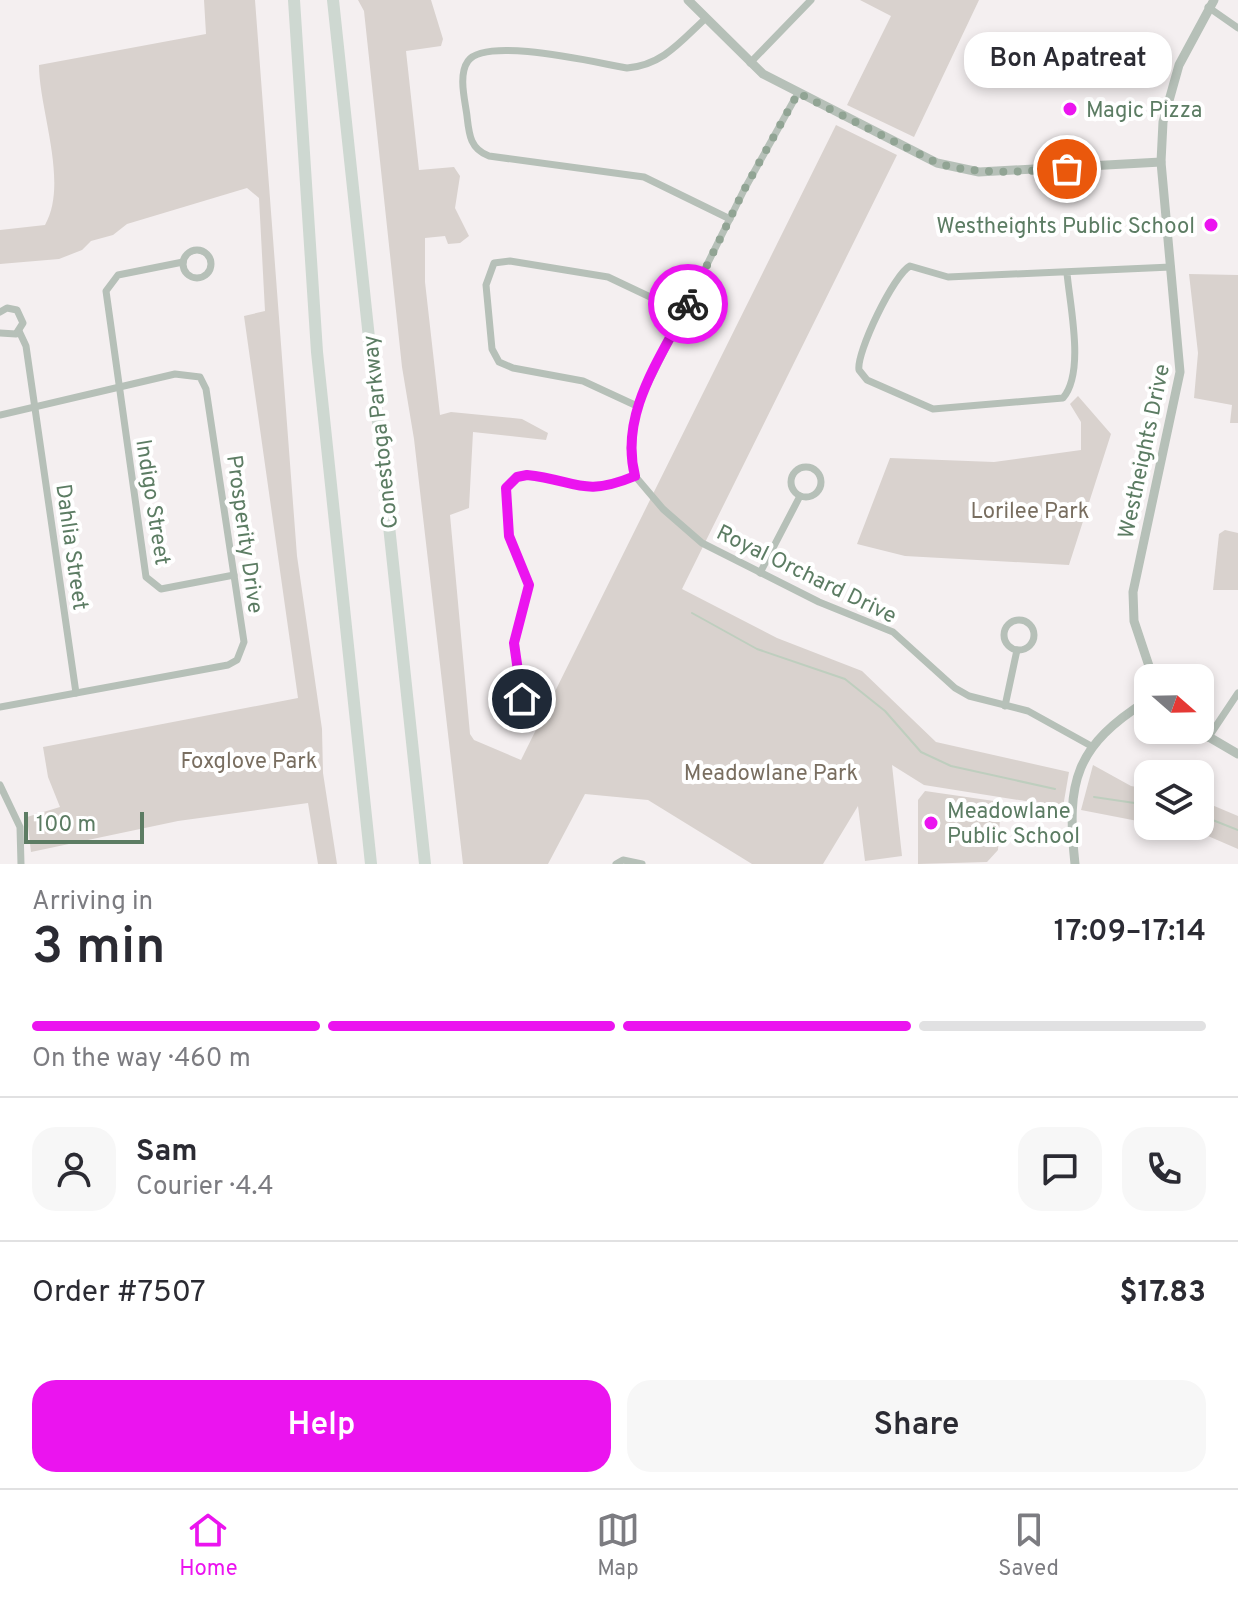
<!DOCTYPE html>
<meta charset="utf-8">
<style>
:root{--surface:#fff;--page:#f7f7f7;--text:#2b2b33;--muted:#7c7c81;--line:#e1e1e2;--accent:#eb14ef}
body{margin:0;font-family:Overpass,sans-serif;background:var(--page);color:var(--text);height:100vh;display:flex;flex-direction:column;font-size:30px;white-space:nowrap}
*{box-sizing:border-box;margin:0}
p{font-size:26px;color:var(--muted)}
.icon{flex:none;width:44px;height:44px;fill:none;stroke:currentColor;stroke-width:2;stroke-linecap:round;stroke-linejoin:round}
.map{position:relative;height:864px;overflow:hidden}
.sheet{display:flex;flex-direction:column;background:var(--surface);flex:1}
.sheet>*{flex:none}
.needle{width:52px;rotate:110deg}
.controls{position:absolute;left:1134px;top:664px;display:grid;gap:16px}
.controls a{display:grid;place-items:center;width:80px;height:80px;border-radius:16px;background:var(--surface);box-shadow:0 4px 12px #0003;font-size:40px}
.scale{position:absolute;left:24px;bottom:20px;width:120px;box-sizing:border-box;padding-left:8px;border:4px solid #5c7c63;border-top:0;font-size:22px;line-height:28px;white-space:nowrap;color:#5c7c63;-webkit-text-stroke:6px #fff;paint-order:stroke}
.pin{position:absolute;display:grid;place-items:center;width:68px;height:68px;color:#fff;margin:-34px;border:4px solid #fff;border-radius:50%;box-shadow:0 2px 8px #0007}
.courier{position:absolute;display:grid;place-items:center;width:80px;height:80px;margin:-40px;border:6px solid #eb14ef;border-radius:50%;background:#fff;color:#222;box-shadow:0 2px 10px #0007}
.bubble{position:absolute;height:56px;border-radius:24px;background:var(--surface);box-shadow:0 4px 12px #0003;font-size:26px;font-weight:600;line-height:56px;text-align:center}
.summary em{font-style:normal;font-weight:600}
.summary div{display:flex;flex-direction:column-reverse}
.summary{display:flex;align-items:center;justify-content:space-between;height:136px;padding:0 32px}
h1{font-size:52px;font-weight:600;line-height:60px}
.bar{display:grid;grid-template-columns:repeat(4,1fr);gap:12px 8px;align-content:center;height:96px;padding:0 32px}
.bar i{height:10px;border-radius:6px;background:var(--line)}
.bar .active{background:var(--accent)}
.bar p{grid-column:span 4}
.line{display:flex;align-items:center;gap:20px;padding:0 32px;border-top:2px solid var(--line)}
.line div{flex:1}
.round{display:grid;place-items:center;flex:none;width:84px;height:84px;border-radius:24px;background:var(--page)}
.primary-button{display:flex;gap:16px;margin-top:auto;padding:16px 32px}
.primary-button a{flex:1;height:92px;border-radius:24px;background:var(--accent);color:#fff;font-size:32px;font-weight:600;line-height:92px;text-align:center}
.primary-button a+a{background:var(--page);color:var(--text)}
.tabs{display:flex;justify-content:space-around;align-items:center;height:112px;border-top:2px solid var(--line);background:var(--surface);font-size:22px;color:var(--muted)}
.tabs a{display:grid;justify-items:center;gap:4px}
.tabs .active{color:var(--accent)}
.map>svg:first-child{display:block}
.green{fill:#d9d2ce}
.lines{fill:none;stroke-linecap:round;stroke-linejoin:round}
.stream{stroke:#becebe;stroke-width:2}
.minor{stroke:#b6c0b8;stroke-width:7}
.tertiary{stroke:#b6c0b8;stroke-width:9}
.motorway{stroke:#ced8d1;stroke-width:12}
.done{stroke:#91a494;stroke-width:8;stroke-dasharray:0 14.4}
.route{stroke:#eb14ef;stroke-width:10}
.poi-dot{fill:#eb14ef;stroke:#fff;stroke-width:3}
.labels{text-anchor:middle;stroke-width:8;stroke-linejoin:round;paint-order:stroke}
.poi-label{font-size:22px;fill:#5c7c63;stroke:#fff;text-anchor:start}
.street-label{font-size:22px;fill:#5c7c63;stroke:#fff}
.park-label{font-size:22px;fill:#796e60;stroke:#fff}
</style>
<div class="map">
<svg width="1238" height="864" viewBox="0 0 1238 864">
<rect width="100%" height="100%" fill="#f4eff0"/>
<g class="green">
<path d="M 204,0 L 255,0 L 297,556 L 322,729 L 323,773 L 337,864 L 318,864 L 308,803 L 178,821 L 31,852 L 27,817 L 60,807 L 48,777 L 43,747 L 298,698 L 244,316 L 265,311 L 259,198 L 247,188 L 127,224 L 113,235 L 91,241 L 82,250 L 59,259 L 0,264 L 0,230 L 45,225 C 69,183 39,110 39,65 L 206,34 Z"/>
<polygon points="358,0 431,0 443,39 441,46 406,51 419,170 454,167 460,176 455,208 469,236 460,243 448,244 445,236 425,238 425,282 440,415 451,412 522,419 548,433 546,440 473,432 469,508 450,515 470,734 474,740 521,760 836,125 897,155 682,589 777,638 862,671 936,742 1069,772 1063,807 924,785 892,765 902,856 865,861 858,806 823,864 752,864 648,800 585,794 548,864 463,864 414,439 402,367 364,11"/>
<polygon points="860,0 979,0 914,137 847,105 891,16"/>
<polygon points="1189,274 1238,275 1238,423 1230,423 1232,405 1194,398 1198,353"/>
<polygon points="1078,396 1111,434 1069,565 905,556 857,544 890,458 994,462 1081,450 1081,422 1070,404"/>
<polygon points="1225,530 1238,533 1238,590 1213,590 1219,534"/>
<polygon points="1093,765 1131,786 1148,789 1148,823 1081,810"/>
<polygon points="925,791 1001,802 998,850 987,862 918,864 918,800"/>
<polygon points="1200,800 1238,816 1238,849 1201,833 1163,826 1200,826"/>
</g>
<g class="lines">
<g class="stream">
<polyline points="692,613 757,649 845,679 885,711 921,752 951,766 1055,789"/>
<polyline points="1094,797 1148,805"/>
<polyline points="1200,815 1238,830"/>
</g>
<g class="minor">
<polyline points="1208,7 1238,28"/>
<path d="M 706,18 C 681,41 663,65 627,68 C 597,63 486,36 468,61 C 458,75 465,100 467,116 C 469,134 470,149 489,156 L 644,177 L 730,219"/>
<polyline points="750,63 811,0"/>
<polyline points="798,93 744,190 637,406 630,448 635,476 663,509 702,543 819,602 893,632 955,688 969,696 1028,711 1093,747"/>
<circle cx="197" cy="264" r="14"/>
<polyline points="183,262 118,275 106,291 146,577 161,589 234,575"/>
<path d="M 1067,273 C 1070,307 1085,372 1063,398 L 933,409 L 867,380 L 859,370 C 856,353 894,274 910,266 L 948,277 L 1171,267"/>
<polyline points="0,312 7,308 17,310 23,323 16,334 0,333"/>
<polyline points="19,331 26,346 76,693"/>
<polyline points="637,406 583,381 513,368 499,362 492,349 486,285 494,263 510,261 608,277 684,313"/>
<polyline points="0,415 175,374 200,377 206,389 244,642 237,660 228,665 0,707"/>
<circle cx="806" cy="482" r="15"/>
<polyline points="760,573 800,496"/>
<circle cx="1019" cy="635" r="15"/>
<path d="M 520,681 L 531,674 L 539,675 L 548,685 L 546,696 L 537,703 L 529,703 L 519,695 L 514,643 L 529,585 L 509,536 L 506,488 L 517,477 L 527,475 C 576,480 583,498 635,476"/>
<polyline points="1005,706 1017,650"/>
<polyline points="1208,738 1238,693"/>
<polyline points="0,785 20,827 21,864"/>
<polyline points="616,864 623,860 642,864"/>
</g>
<g class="tertiary">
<polyline points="688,0 763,74 937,163 979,172 1161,162"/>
<polyline points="1153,678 1134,621 1133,592 1180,372 1161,162 1163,122 1179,65 1214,0"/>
<polyline points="1197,730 1238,754"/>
<path d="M 1075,864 C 1066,781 1075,746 1148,700"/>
</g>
<g class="motorway">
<polyline points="294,0 317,352 371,864"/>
<polyline points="333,0 425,864"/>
</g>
</g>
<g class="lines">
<path class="done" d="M 688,304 L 744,190 L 798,93 L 937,163 C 980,176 1023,171 1067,169"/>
<path class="route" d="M 522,699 L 514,643 L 529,585 L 509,536 L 506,488 L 517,477 L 527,475 C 576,480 582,498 635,476 C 619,413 661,358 688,304"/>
</g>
<g class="poi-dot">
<circle cx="1070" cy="109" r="8"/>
<circle cx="1211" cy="225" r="8"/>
<circle cx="931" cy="823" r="8"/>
</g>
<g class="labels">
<g class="poi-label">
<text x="1086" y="117">Magic Pizza</text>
<text x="1195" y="233" text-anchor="end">Westheights Public School</text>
<text x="947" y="818">Meadowlane<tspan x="947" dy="25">Public School</tspan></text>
</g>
<g class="street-label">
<text transform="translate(379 432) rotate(-96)" y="8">Conestoga Parkway</text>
<text transform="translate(1143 451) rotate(-78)" y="8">Westheights Drive</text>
<text transform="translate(154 502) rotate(81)" y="8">Indigo Street</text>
<text transform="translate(246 534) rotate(82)" y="8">Prosperity Drive</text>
<text transform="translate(73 547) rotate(82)" y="8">Dahlia Street</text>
<text transform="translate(807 573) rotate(26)" y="8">Royal Orchard Drive</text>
</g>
<g class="park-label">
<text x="1030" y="518">Lorilee Park</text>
<text x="249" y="768">Foxglove Park</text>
<text x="771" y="780">Meadowlane Park</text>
</g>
</g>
</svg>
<div class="controls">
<a><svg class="needle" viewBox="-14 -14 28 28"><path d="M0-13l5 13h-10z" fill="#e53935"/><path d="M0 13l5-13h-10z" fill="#7c7c81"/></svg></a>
<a><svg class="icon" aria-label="layers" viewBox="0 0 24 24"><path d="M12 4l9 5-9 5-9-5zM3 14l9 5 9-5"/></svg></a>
</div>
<div class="scale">100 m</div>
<div class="pin" style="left:1067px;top:169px;background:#ea580c"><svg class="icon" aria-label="bag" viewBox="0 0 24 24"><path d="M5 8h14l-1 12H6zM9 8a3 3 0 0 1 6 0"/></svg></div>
<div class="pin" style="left:522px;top:699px;background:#1f2937"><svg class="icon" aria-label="home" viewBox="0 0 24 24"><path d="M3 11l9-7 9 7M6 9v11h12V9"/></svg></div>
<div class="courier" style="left:688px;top:304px"><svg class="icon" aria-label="bike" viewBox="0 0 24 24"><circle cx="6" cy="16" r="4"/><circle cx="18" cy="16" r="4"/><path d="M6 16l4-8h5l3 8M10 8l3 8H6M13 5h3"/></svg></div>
<div class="bubble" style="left:964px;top:32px;width:208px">Bon Apatreat</div>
</div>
<section class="sheet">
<div class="summary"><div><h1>3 min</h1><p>Arriving in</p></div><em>17:09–17:14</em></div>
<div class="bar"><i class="active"></i><i class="active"></i><i class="active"></i><i></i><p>On the way · 460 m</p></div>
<div class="line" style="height:144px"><a class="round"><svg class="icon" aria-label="person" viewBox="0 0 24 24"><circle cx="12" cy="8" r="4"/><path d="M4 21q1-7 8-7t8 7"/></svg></a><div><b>Sam</b><p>Courier · 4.4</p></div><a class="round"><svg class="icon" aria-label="chat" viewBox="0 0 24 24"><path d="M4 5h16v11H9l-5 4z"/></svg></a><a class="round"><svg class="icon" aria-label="phone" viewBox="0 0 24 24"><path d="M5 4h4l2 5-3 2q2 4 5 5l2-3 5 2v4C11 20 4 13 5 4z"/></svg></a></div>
<div class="line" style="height:104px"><div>Order #7507</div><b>$17.83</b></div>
<div class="primary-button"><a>Help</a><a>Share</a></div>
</section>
<nav class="tabs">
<a class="active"><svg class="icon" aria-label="home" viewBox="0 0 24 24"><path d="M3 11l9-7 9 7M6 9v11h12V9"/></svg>Home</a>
<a><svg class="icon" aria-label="map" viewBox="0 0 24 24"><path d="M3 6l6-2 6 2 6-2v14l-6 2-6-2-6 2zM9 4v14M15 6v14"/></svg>Map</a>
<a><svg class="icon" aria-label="saved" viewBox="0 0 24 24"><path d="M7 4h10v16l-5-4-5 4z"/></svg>Saved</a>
</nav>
